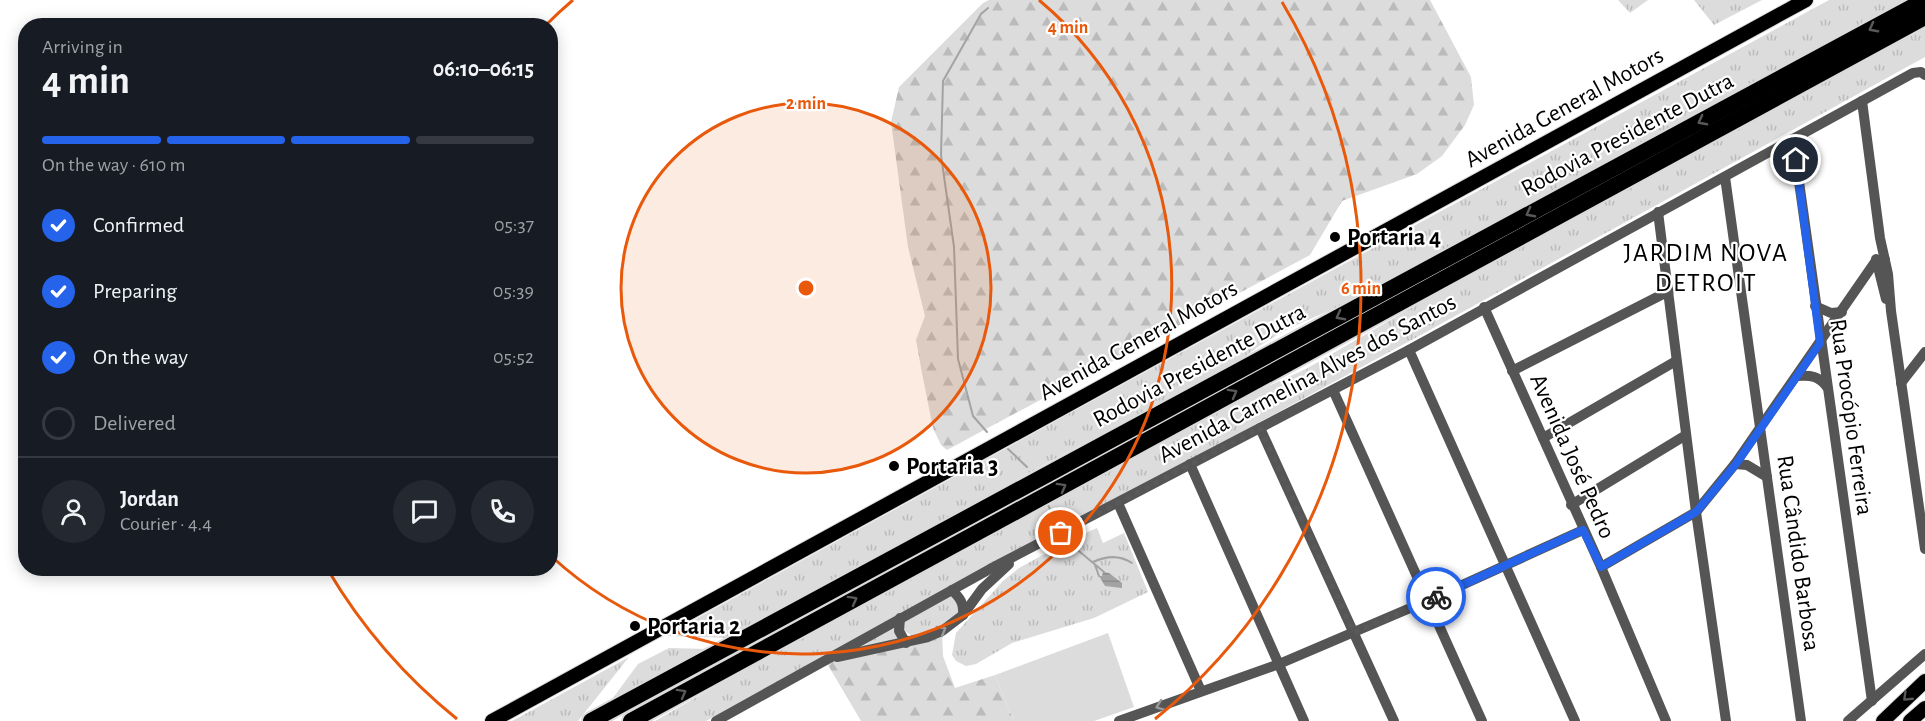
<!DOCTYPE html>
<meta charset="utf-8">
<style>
:root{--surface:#171b24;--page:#242831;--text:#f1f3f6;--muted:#9ea1a6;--line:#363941;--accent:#2563eb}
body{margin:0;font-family:"Alegreya Sans",sans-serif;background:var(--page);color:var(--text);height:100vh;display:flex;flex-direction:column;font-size:22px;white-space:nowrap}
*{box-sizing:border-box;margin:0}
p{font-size:20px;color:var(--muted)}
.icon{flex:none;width:33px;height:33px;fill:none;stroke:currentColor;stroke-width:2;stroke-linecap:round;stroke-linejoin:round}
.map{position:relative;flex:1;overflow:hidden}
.side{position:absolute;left:18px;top:18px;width:540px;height:558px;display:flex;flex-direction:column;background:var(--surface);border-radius:24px;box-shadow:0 3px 15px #0003}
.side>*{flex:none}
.pin{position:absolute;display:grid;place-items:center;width:51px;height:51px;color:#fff;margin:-26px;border:3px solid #fff;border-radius:50%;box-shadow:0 2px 6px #0007}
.courier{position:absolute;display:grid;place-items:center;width:60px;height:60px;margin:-30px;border:4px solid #2563eb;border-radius:50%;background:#fff;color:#222;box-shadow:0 2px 8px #0007}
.head em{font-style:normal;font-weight:600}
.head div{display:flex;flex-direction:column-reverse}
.head{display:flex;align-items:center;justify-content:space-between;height:102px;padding:0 24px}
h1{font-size:39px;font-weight:600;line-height:45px}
.bar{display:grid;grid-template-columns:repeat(4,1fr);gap:9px 6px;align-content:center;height:72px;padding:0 24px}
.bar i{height:8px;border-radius:4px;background:var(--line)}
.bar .active{background:var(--accent)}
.bar p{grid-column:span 4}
.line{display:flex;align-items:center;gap:15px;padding:0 24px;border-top:2px solid var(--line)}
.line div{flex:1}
.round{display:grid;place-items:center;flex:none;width:63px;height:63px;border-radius:32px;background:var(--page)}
ol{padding:0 24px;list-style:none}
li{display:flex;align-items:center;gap:18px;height:66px}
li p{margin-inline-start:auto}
li .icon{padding:6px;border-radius:50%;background:var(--accent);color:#fff;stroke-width:4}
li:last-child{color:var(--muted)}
li i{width:33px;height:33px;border:3px solid var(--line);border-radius:50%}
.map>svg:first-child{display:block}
.grass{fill:url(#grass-tufts)}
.forest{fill:url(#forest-firs)}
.pitch{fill:#dcdcdc}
.water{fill:url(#water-rules)}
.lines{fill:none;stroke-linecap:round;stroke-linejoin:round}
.stream{stroke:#a3a3a3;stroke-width:2}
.major-casing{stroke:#dbdbdb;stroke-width:16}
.highway-casing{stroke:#dbdbdb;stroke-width:20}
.minor{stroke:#555;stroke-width:10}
.major{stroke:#000;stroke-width:14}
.highway{stroke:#000;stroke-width:16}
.oneway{stroke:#595959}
.oneway2{stroke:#999}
.done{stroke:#595959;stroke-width:6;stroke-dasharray:0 10.8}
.route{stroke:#2563eb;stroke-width:8}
.ring{fill:none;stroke:#e8590c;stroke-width:3}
.poi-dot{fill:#000;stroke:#fff;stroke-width:2}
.labels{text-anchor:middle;stroke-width:4.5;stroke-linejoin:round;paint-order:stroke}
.street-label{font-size:24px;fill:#000;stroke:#fff}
.poi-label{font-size:24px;font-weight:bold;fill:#000;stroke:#fff;text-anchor:start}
.neighbourhood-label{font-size:26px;letter-spacing:1.5px;fill:#000;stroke:#fff}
.centre{fill:#e8590c;stroke:#fff;stroke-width:3}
.ring-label{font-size:18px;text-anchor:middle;font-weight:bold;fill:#e8590c;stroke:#fff;stroke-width:4.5;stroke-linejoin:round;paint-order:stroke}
</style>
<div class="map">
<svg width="1925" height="721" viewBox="0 0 1925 721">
<defs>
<pattern id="grass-tufts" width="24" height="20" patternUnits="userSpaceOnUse" patternTransform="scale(1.5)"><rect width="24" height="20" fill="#dcdcdc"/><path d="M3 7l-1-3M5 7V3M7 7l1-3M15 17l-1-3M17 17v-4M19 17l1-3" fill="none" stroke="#bbb"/></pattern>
<pattern id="forest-firs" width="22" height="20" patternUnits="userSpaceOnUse" patternTransform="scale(1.5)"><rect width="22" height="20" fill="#dcdcdc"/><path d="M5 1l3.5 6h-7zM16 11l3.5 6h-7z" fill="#bbb"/></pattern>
<pattern id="water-rules" width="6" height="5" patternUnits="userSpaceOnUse" patternTransform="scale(1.5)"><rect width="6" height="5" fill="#a3a3a3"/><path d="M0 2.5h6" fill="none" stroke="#8b8b8b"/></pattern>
</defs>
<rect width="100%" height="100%" fill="#fff"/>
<g class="grass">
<polygon points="1618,0 1648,0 1630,13"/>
<polygon points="1694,0 1762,0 1714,25"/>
<path d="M 1829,0 L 1907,0 L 1345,304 C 1308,320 1270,334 1240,361 L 1047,463 L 731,638 L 665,636 L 1092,401 Z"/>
<polygon points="1925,27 1925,57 1419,336 706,721 655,721 799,638 1248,395 1306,369 1428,298"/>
<polygon points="1097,528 1103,543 1124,533 1148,592 1094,618 1012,643 976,664 966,666 956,661 952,655 956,633 1003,581 1019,568 1074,538"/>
<polygon points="951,594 956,596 960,613 938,631 914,637 903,630 901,622"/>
<polygon points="895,626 898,639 844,654"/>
<polygon points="669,648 710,649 610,702 638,664"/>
<polygon points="629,657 578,721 512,721"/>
</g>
<g class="forest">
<polygon points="989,0 1430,0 1471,77 1474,105 1465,125 1442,156 1417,174 1342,201 1310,255 947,450 941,445 933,428 922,373 916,340 925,316 908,247 891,122 899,87 983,3"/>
<polygon points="942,631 943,656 955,688 995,675 1014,721 861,721 825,660"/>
</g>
<polygon class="pitch" points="1108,633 1134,707 1094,721 1014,721 995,675"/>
<polygon class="water" points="1103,572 1109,573 1122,583 1122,588 1105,586 1099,576 1102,576"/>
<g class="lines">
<g class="stream">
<polyline points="987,432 973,416 958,359 954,247 941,155 943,81 981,14 988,8"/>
<polyline points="1008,449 1027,467"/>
<polyline points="1048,505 1055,520"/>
<polyline points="1074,547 1104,572"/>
<path d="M 1093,562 C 1106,556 1120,555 1132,563"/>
<polyline points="1095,565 1099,576"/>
</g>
<g class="major-casing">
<g id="major">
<polyline points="492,721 1806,0"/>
<polyline points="1883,721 1925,681"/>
<polyline points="1910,721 1925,708"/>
</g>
</g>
<g class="highway-casing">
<g id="highway">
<polyline points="591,721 1925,0"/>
<polyline points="631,721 1925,17"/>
</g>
</g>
<g class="minor">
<polyline points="1862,101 1880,238 1888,274 1891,311 1925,549"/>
<polyline points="1793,139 1872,701"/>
<polyline points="1725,177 1801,721"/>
<polyline points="1658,212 1696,512 1726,721"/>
<polyline points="1876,259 1886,299"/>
<polyline points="1815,306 1831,313 1842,312"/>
<polyline points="1484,307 1601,567 1666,721"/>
<polyline points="1409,350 1575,721"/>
<polyline points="1512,371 1669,291"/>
<path d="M 1797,376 C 1811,375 1819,376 1827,387"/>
<polyline points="1901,383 1925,352"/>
<polyline points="1333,390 1482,721"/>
<polyline points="1260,428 1394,721"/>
<polyline points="1543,438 1676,361"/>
<polyline points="1190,464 1304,721"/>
<polyline points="1735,464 1747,465 1767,477"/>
<polyline points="1118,503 1201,691"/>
<polyline points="1571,505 1686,435"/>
<polyline points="1601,567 1696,512 1735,464 1875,262 1885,260"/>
<path d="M 952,590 C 960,598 964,603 963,615"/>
<polyline points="900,618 899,631 906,643"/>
<polyline points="837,657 928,637 942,631 963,615 982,589 1009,564"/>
<polyline points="716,721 990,569 1409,350 1913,73 1921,72 1925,75"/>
<polyline points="1119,721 1279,664 1429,600 1583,530"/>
<polyline points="1848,721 1925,654"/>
</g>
<use href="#major" class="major"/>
<use href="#highway" class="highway"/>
</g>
<defs><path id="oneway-chevron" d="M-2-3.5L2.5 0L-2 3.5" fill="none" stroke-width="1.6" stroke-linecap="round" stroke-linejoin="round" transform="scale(1.5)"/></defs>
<g class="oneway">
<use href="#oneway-chevron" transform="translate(1873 28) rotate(152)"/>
<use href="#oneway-chevron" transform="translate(1702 121) rotate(152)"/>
<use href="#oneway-chevron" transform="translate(1530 213) rotate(152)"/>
<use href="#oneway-chevron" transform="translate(1340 316) rotate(152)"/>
<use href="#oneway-chevron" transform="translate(1233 393) rotate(-29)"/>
<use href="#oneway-chevron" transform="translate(1062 487) rotate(-29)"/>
<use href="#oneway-chevron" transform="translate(853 600) rotate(-29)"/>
<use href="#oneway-chevron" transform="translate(682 693) rotate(-29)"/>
<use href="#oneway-chevron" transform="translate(1907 697) rotate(136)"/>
</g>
<g class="oneway2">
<use href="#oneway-chevron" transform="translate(942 630) rotate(-31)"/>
<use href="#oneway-chevron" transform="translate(1160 706) rotate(160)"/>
</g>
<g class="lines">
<polyline class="done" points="1061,533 1260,428 1354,633 1436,597"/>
<polyline class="route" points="1436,597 1583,530 1601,567 1696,512 1736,464 1820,343 1796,160"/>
</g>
<circle cx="806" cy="288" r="185" fill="#e8590c" fill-opacity=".12"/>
<g class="ring">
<circle cx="806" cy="288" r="185"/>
<path d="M547 24A370 370 0 0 1 573 0M1039 0A370 370 0 1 1 551 556"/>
<path d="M457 719A555 555 0 0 1 328 570M1282 2A555 555 0 0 1 1155 719"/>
</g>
<g class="poi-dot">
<circle cx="1335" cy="237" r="6"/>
<circle cx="894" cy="466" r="6"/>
<circle cx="635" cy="626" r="6"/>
</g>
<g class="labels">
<g class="street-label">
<text transform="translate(1564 107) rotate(-29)" y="8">Avenida General Motors</text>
<text transform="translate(1627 134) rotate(-28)" y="8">Rodovia Presidente Dutra</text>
<text transform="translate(1138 340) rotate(-29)" y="8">Avenida General Motors</text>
<text transform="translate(1199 365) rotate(-28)" y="8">Rodovia Presidente Dutra</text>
<text transform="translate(1307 378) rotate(-28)" y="8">Avenida Carmelina Alves dos Santos</text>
<text transform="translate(1852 417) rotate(82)" y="8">Rua Procópio Ferreira</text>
<text transform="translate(1573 456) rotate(66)" y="8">Avenida José Pedro</text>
<text transform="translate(1799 553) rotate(82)" y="8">Rua Cândido Barbosa</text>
</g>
<g class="poi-label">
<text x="1347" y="245">Portaria 4</text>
<text x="906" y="474">Portaria 3</text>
<text x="647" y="634">Portaria 2</text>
</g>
<g class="neighbourhood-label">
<text x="1706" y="261">JARDIM NOVA<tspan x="1706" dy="30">DETROIT</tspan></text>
</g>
</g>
<circle cx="806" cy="288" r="9" class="centre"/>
<g class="ring-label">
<text x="1068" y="33">4 min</text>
<text x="806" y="109">2 min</text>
<text x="1361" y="294">6 min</text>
</g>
</svg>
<div class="pin" style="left:1061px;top:533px;background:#ea580c"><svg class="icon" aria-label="bag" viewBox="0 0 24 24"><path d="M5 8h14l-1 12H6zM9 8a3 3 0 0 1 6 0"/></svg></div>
<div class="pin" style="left:1796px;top:160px;background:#1f2937"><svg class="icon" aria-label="home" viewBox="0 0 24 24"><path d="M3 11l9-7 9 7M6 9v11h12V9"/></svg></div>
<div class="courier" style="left:1436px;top:597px"><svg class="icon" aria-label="bike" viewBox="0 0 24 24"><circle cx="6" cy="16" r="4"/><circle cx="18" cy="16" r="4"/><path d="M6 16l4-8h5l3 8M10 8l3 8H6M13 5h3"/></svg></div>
<section class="side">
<div class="head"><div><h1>4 min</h1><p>Arriving in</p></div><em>06:10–06:15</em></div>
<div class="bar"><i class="active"></i><i class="active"></i><i class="active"></i><i></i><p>On the way · 610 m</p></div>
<ol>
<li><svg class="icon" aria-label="check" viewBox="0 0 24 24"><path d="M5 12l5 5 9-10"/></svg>Confirmed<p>05:37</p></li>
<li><svg class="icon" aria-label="check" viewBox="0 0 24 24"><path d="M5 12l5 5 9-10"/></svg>Preparing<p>05:39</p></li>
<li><svg class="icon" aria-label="check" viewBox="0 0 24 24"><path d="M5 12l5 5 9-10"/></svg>On the way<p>05:52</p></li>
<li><i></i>Delivered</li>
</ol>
<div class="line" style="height:108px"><a class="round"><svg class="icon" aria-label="person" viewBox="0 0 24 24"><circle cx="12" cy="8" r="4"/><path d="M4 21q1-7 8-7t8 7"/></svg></a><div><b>Jordan</b><p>Courier · 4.4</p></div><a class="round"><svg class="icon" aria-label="chat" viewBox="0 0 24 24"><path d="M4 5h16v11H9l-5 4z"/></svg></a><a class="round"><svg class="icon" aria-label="phone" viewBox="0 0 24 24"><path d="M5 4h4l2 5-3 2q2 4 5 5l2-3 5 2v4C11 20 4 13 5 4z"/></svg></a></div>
</section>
</div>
